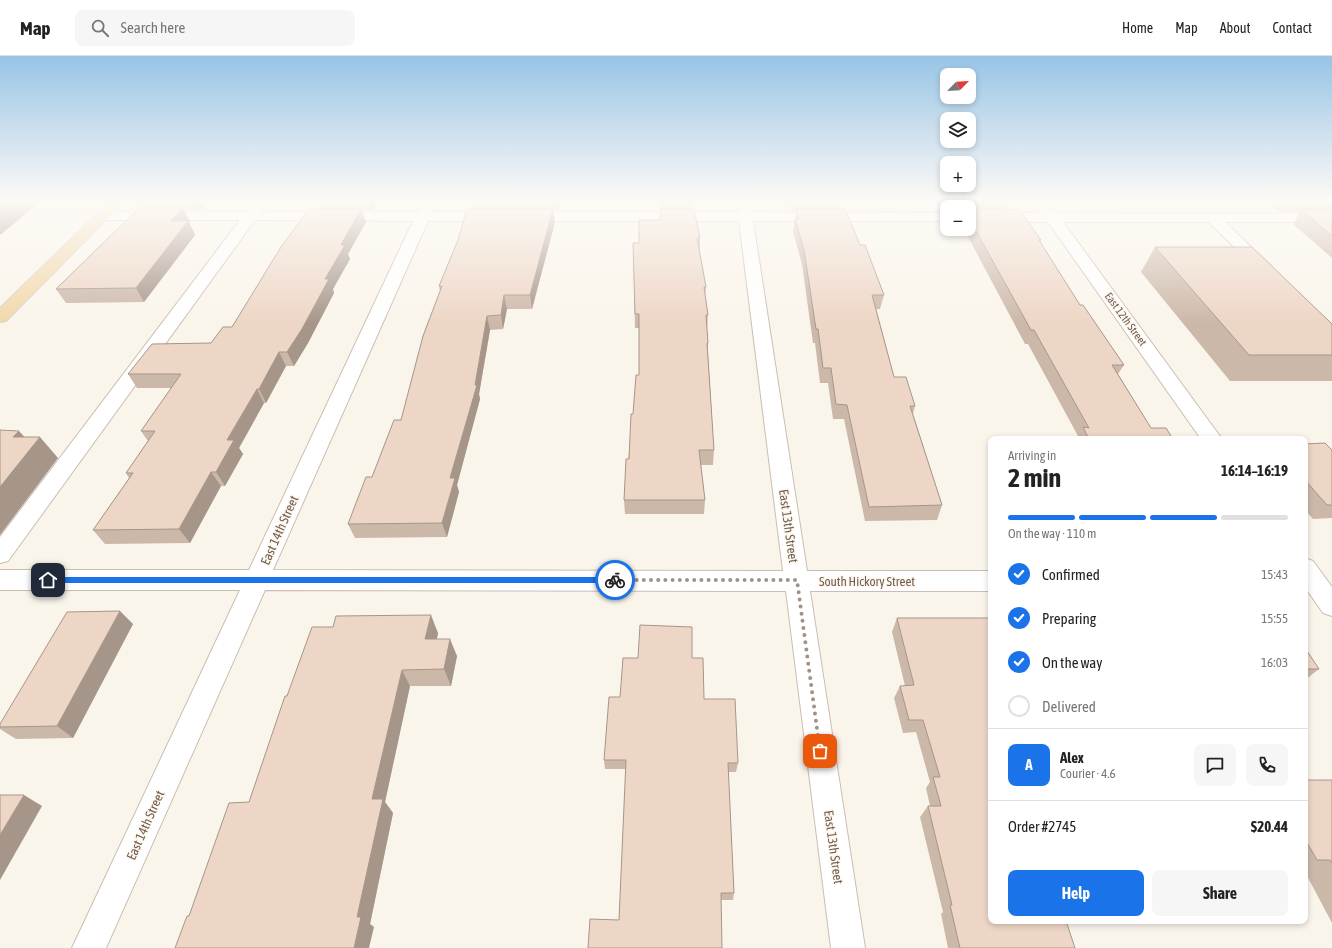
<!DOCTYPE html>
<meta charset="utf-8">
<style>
:root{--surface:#fff;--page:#f6f6f6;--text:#222;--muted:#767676;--line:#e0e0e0;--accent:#1a73e8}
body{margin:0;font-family:"Asap Condensed",sans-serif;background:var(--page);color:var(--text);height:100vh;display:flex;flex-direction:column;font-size:15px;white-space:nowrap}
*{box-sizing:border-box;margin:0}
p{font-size:13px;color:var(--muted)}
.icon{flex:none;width:22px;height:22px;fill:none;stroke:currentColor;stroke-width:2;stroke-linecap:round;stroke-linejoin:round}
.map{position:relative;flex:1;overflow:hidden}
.details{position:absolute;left:988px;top:380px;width:320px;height:488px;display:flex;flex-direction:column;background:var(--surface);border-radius:8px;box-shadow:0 2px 6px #0003}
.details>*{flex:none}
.needle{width:26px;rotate:66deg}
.controls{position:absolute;left:940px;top:12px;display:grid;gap:8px}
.controls a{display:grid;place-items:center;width:36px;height:36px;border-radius:8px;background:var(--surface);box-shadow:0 2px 6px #0003;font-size:20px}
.pin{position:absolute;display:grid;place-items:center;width:34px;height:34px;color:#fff;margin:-17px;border-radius:8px;box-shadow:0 2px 6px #0006}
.courier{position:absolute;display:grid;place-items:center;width:40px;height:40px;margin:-20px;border:3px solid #1a73e8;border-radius:50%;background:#fff;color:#222;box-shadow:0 1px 5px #0007}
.head em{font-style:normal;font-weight:700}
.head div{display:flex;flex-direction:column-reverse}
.head{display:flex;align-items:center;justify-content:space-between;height:68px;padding:0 20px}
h1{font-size:26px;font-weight:700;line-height:30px}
.bar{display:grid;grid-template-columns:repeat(4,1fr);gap:6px 4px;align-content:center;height:48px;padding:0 20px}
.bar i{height:5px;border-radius:3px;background:var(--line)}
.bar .current{background:var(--accent)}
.bar p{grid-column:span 4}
.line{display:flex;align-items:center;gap:10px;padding:0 20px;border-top:1px solid var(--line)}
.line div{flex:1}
.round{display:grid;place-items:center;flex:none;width:42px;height:42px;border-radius:8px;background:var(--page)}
ol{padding:0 20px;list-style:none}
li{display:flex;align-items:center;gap:12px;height:44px}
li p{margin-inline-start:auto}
li .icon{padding:4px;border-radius:50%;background:var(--accent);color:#fff;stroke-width:4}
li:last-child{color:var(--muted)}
li i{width:22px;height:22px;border:2px solid var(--line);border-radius:50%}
.primary-button{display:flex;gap:8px;margin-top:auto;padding:8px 20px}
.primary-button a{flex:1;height:46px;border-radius:8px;background:var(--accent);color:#fff;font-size:16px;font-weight:700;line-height:46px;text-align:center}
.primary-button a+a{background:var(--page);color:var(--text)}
header{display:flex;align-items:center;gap:24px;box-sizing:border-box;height:56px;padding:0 20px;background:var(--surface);border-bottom:1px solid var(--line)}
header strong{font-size:19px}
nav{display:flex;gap:22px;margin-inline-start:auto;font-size:14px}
.search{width:280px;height:36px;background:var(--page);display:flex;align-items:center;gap:10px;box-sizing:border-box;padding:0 14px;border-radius:8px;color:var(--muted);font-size:15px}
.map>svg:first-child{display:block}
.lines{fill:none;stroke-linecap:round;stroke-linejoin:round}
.minor-casing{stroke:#ccbdb2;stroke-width:2}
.major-casing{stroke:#d8d2ce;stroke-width:2}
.minor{fill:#fff;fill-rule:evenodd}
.major{fill:#f1d8ab;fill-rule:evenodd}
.wall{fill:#ccb8a9}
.shaded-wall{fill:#a6968a}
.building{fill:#edd6c5;stroke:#a6968a}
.route{fill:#1a73e8}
.done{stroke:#a29286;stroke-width:4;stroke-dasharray:0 7.2}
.labels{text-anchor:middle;stroke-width:3;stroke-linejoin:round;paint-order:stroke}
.far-street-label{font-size:11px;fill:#735d50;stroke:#fdf9f1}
.street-label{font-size:13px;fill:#735d50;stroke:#fdf9f1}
</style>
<header>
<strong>Map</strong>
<div class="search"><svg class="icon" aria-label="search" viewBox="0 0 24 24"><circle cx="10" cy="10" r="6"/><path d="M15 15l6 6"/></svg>Search here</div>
<nav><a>Home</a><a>Map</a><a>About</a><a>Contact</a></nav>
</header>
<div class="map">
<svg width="1332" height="892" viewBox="0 0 1332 892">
<rect width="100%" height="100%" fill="#faf5eb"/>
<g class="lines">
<g class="minor-casing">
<g id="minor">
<path d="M 256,144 L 270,144 L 261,156 L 417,156 L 423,144 L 437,144 L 432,156 L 738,156 L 736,144 L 750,144 L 752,156 L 947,157 L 947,165 L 753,165 L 807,515 L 991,515 L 991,535 L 810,535 L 865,892 L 831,892 L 786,535 L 265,534 L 106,892 L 72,892 L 240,534 L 0,534 L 0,514 L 249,514 L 413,165 L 255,164 L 8,505 L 0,507 L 0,481 L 240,164 L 102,164 L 97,163 L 95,160 L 97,157 L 102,156 L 247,156 ZM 428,165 L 739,165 L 783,515 L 273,514 Z"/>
<polygon points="1033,144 1047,144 1057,157 1332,158 1332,166 1225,166 1270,209 1272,212 1270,215 1264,217 1258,215 1209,166 1063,166 1222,383 1201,383 1048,166 969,165 969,157 1042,157"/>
<polygon points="1305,502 1313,505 1332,531 1332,560 1323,557 1305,531"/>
</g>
</g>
<g class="major-casing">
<polygon id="major" points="111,144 126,144 6,265 0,266 0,252"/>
</g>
<use href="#minor" class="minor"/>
<use href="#major" class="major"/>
</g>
<g class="wall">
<polygon points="151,144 210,144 200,154 184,154 190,166 189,166 195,179 144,246 66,247 56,233 156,152"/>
<polygon points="318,144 378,144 372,154 362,154 366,166 348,198 350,203 333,233 334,237 308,287 294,310 286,310 266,347 264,347 239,392 243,398 225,430 221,430 190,487 105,488 93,474 129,422 126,417 148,385 141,375 171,332 137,332 128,318 211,287 232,271 322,153"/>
<polygon points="471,144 561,144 558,154 553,154 555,166 532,253 507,253 503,273 490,274 479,338 480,343 457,429 459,436 447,481 355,482 348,468 372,421 401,364 440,235 439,230 473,153"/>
<polygon points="661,144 692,144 691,153 700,182 700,196 706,231 705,240 708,259 707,273 708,287 708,298 714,394 713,409 701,409 705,444 704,458 625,458 624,444 633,358 639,319 639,272 635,272 633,187 639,187 660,164"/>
<polygon points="789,144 852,144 851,146 840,146 838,153 860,189 884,239 880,253 876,253 894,321 915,350 913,358 942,449 937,464 865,465 844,363 833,363 828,327 820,327 815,287 813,287 802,208 793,176 796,155 792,155"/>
<polygon points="952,144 1010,144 1007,153 1041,184 1040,187 1080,249 1124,309 1118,318 1151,372 1173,383 1076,383 1078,380 1028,288 1025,288 966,177 967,173 969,173 969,151 956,151"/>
<polygon points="1265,144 1332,144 1332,202 1293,168 1300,156 1280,156"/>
<polygon points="1155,191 1332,268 1332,325 1230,325 1141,216"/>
<polygon points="1305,388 1332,394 1332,462 1313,463 1305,454"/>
<polygon points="897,562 991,865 1075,892 948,892 941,858 943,856 920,761 928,750 930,750 926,732 930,726 916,676 903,677 894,642 900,630 905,630 892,576"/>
<polygon points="133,568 73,682 16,683 0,673 0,668"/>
<polygon points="333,571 438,577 437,583 457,600 451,630 410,630 385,746 393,757 370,868 374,871 189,860 249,746 287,640"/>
<polygon points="1305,592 1319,613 1305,624"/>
<polygon points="638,602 692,602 704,643 738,707 736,716 728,716 734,837 733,844 721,844 619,864 626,713 605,713 604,704 620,641"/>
<polygon points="1305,724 1332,724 1332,867 1305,816"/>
</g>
<g class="shaded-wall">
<polygon points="9,144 43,144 0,179 0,151"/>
<polygon points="194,144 210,144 200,154"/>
<polygon points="369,144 378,144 372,154"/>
<polygon points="556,144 561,144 558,154"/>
<polygon points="183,152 190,166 189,166 195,179 144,246 136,232 171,165"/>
<polygon points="361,153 366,166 348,198 350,203 333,233 334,237 308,287 294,310 287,296 325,223 341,189"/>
<polygon points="553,153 555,166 532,253 530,239"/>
<polygon points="504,239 507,253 503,273 501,259"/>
<polygon points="487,260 490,274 479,338 480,343 457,429 459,436 447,481 442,467 450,422 475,329"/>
<polygon points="279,296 286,310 266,347 259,333"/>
<polygon points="257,333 264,347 239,392 243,398 225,430 216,416 227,384"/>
<polygon points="19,375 33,390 40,381 58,402 0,479 0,431 13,381"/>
<polygon points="211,416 221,430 190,487 179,473"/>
<polygon points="120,555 133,568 73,682 57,670"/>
<polygon points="431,559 438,577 433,600 425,583"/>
<polygon points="450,583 457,600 451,630 444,613"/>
<polygon points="402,614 410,630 385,746 393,757 370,868 374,871 369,892 354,892 372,743"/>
<polygon points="24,739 42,750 0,824 0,779"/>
</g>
<g class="building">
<polygon points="0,144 9,144 0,151"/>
<polygon points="964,144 972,144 972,153 1019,154 1041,184 1039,184 1080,249 1083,249 1124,309 1112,309 1151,372 1166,372 1173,383 1089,383 1083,371 1089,372 1034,274 1031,274 970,164 976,164 969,152 969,151 968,151"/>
<polygon points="139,152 183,152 171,165 188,165 136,232 56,233"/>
<polygon points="309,153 361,153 341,189 345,189 325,223 329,223 302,273 287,296 279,296 259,333 257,333 227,384 234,384 216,416 211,416 179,473 93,474 133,417 126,417 155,375 141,375 181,318 128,318 152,288 211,287 223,271 232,271 281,191"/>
<polygon points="467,153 553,153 530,239 504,239 501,259 487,260 475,329 477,329 450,422 455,422 442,467 348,468 366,421 372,421 394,364 401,364 423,280 442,230 439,230 458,184"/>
<polygon points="661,153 694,153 700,182 697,182 706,231 704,231 708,259 706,259 708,287 707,287 714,394 699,394 705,444 624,444 626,403 629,403 631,358 633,358 636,319 639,319 639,258 635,258 633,187 639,187 639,164 660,164"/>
<polygon points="796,153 845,153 860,189 865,189 884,239 872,239 894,321 906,321 915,350 910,350 942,449 869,451 847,349 836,348 831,312 823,312 818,273 816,273 804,194 795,163 799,163"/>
<polygon points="1301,154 1332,154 1332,180"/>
<polygon points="1155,191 1252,191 1332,268 1332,299 1249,299"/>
<polygon points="0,374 19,375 13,381 40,381 0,431"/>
<polygon points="1325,387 1332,394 1332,449 1327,449 1305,424 1305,388"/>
<polygon points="120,555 57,670 0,671 0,668 67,556"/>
<polygon points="431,559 425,583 450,583 444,613 402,614 372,743 383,743 357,861 361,861 354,892 175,892 187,860 189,860 229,747 249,746 285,640 287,640 312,571 333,571 336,560"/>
<polygon points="897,562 991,562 991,865 1066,865 1075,892 960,892 950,849 952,849 928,750 941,750 933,721 940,721 923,664 909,664 900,630 914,629"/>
<polygon points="640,569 692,571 692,602 703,602 704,643 735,643 738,707 728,707 734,837 721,837 722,892 588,892 590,863 619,864 626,704 604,704 609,641 620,641 623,602 638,602"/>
<polygon points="1305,592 1319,613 1305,613"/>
<polygon points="1305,724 1332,724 1332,807 1330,804 1317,804 1305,783"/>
<polygon points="0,739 24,739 0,779"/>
</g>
<linearGradient id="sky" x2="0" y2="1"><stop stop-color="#98c4e6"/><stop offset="0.54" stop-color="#fdfaf6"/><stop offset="1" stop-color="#fdfaf6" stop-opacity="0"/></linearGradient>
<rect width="1332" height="268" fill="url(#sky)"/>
<polygon class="route" points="48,521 615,521 618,524 615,527 48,527 44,524"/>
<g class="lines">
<polyline class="done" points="615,524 797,524 820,695"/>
</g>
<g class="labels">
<g class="far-street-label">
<text transform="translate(1126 263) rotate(54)" y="4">East 12th Street</text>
</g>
<g class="street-label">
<text transform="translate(789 470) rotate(82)" y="5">East 13th Street</text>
<text transform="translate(279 474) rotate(-66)" y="5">East 14th Street</text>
<text x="867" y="530">South Hickory Street</text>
<text transform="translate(145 769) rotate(-66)" y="5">East 14th Street</text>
<text transform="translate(834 791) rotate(82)" y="5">East 13th Street</text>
</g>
</g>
</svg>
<div class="controls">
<a><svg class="needle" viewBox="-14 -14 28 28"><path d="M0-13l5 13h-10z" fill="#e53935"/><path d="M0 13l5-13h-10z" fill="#767676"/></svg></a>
<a><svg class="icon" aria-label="layers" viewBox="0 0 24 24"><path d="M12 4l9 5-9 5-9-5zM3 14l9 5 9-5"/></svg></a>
<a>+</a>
<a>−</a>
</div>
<div class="pin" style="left:820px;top:695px;background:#ea580c"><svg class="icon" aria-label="bag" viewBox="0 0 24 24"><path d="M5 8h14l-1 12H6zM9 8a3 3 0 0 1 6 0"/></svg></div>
<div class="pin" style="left:48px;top:524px;background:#1f2937"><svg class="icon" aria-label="home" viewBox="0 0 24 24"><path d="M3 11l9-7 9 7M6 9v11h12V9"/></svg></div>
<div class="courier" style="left:615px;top:524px"><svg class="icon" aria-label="bike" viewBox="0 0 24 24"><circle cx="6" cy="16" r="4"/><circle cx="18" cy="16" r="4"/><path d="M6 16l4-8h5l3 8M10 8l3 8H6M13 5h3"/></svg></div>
<section class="details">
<div class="head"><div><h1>2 min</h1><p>Arriving in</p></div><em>16:14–16:19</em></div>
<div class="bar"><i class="current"></i><i class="current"></i><i class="current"></i><i></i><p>On the way · 110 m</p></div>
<ol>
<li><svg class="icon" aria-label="check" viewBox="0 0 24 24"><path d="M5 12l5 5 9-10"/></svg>Confirmed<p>15:43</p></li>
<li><svg class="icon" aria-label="check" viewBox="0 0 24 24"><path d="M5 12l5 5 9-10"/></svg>Preparing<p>15:55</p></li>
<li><svg class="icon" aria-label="check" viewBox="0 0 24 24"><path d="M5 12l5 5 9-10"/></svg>On the way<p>16:03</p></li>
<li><i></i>Delivered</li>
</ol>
<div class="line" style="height:72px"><b class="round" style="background:var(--accent);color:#fff">A</b><div><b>Alex</b><p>Courier · 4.6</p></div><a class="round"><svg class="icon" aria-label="chat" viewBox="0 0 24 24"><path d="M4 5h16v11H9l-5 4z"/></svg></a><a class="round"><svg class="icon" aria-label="phone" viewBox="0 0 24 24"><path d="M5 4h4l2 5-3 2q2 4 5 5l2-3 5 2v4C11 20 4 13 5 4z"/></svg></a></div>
<div class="line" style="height:52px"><div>Order #2745</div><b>$20.44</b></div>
<div class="primary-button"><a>Help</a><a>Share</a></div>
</section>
</div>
